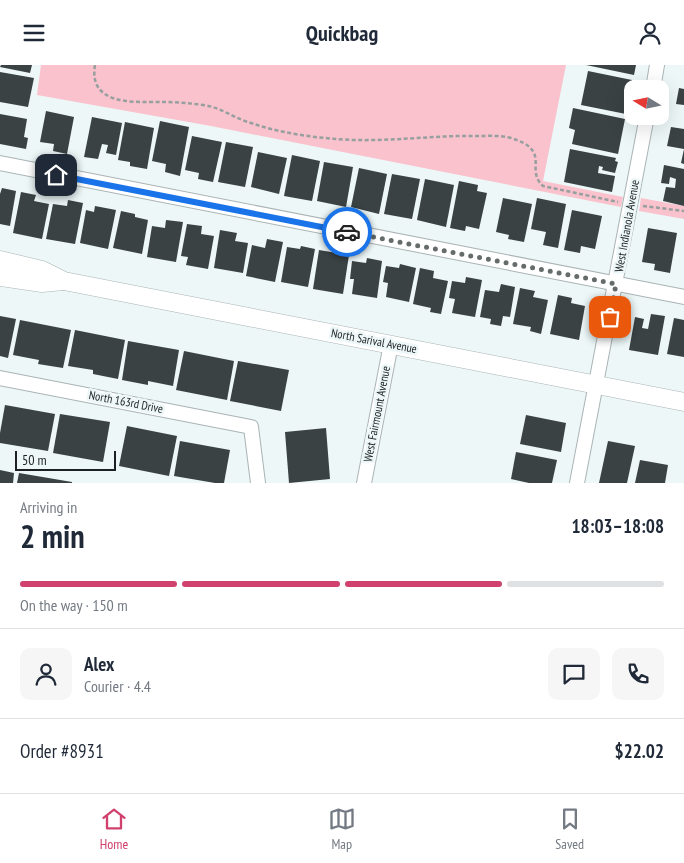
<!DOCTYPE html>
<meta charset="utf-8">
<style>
:root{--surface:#fff;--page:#f6f6f7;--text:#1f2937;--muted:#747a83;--line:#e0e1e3;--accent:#d0426d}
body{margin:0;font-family:"PT Sans Narrow",sans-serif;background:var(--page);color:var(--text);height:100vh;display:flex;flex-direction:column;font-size:19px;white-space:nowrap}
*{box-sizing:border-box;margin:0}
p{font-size:16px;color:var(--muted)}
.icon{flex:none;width:28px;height:28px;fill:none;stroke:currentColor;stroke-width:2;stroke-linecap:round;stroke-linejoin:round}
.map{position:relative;height:418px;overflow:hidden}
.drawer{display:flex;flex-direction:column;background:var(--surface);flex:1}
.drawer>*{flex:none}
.needle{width:32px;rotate:280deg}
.controls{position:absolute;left:624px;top:15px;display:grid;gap:10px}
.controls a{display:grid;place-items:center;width:45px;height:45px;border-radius:10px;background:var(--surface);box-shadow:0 5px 20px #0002;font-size:25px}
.scale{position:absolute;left:15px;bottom:12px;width:101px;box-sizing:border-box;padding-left:5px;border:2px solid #1d2121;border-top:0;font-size:14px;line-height:18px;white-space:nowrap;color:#1d2121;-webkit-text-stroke:4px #edf7f8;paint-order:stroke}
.pin{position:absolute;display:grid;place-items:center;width:42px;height:42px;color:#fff;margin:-21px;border-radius:10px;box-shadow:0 2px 8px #0006}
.courier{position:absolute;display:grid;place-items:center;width:50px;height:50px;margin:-25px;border:4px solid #1a73e8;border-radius:50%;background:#fff;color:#222;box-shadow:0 1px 6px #0007}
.headline em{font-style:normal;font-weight:700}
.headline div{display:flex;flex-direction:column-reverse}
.headline{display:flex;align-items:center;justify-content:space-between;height:85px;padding:0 20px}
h1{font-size:32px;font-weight:700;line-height:38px}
.bar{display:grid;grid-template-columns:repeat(4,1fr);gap:8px 5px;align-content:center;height:60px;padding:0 20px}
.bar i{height:6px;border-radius:4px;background:var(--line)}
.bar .on{background:var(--accent)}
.bar p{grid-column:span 4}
.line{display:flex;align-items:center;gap:12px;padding:0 20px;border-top:1px solid var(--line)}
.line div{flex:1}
.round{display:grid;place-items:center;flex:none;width:52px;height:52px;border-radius:10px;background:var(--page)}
header{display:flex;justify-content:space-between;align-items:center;height:65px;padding:0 20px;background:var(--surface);font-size:22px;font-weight:700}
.menu{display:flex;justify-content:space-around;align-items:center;height:70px;border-top:1px solid var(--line);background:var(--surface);font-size:14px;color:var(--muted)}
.menu a{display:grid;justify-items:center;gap:2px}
.menu .on{color:var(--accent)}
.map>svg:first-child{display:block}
.green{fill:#fac2cc}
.building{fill:#3a4243}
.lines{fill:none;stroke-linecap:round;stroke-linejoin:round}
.minor-casing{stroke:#aab4b5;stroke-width:16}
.tertiary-casing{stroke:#aab4b5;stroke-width:19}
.path{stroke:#979f9f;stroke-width:2.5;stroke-dasharray:4 2.5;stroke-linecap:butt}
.minor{stroke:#fff;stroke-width:14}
.tertiary{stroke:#fff;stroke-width:18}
.done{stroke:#666c6c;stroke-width:5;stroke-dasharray:0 9}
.route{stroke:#1a73e8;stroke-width:6}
.labels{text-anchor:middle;stroke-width:5;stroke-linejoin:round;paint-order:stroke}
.street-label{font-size:12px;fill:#1d2121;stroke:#edf7f8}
</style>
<header><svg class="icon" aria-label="menu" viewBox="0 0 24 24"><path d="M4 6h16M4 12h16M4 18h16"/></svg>Quickbag<svg class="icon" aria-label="person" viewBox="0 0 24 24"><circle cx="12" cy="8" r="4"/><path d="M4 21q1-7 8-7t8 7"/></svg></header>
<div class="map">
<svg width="684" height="418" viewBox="0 0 684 418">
<rect width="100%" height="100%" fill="#edf7f8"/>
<g class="green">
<polygon points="41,0 566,0 543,116 623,132 621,142 211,61 37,30"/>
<polygon points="641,133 684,141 684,154 639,146"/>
</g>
<g class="building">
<polygon points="1,0 32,0 30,8 0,2"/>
<polygon points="586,0 636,0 634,10"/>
<polygon points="588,6 632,15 626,49 581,40"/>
<polygon points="0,7 34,13 28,42 0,37"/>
<polygon points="679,23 684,24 684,40 676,39"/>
<polygon points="573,43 625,54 618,89 572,79 575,65 569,63"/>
<polygon points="46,46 74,52 67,89 53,86 54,79 40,77"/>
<polygon points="0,49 27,54 24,72 28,73 26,84 0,79"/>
<polygon points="92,52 122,58 116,90 106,88 108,80 102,79 98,94 84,92"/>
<polygon points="160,56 189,62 180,111 165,107 166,99 152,96"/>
<polygon points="125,57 154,63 147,104 130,101 130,97 118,95"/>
<polygon points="671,62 684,64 684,99 681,98 684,84 667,81"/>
<polygon points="192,71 222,77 213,117 198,114 199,108 185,105"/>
<polygon points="226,77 253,82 245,122 218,117"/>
<polygon points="570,84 616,93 615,96 618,97 615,108 602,105 603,102 599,101 598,108 615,111 612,127 564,117"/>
<polygon points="258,87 287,93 279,129 251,122"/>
<polygon points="292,90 320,96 312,136 284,131"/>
<polygon points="324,97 353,102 346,142 317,136"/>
<polygon points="664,100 684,104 684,141 663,136 666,122 675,123 676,114 670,112 669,119 661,118"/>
<polygon points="359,103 387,109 379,149 351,142"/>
<polygon points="392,109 420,114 412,154 384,149"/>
<polygon points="425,114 454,120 446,162 417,155"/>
<polygon points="459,116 478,120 477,126 487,128 479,164 466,161 465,166 450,163"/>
<polygon points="2,123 16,126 10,161 0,159 0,129"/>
<polygon points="21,127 36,130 34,136 49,139 42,174 13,168"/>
<polygon points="503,133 532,139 524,177 508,174 509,170 496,167"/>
<polygon points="537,133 566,139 558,183 543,180 546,167 531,164"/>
<polygon points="68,135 83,138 75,179 46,174 53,139 67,141"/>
<polygon points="95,141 116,145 108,184 80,178 86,145 94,147"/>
<polygon points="572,145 602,151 595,184 581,181 580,188 564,185"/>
<polygon points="121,146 135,149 135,152 148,155 142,189 113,183"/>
<polygon points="166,155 183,157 176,197 147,192 152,161 165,163"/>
<polygon points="187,159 202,161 201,169 214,171 208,204 186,200 188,192 181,191"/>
<polygon points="648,163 677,168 670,208 654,205 655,199 642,197"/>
<polygon points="220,165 237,168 235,176 248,178 243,208 214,203"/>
<polygon points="267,174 283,177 275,217 246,211 252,180 265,183"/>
<polygon points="301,181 315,184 308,222 281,217 287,182 300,184"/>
<polygon points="319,185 349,190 343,229 313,224"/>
<polygon points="367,193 382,196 377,233 352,229 354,214 350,214 352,196 366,198"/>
<polygon points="400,199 416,203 409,237 386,232 388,218 383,217 386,201 399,203"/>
<polygon points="420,203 434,206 433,213 448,216 441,249 430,247 431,243 413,239"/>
<polygon points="466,212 482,215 475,252 452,248 455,234 449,233 452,216 465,218"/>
<polygon points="501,219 515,222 510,252 503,251 501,261 490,259 491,254 480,252 485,225 499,227"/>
<polygon points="520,223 535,226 533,232 548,235 541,269 530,266 531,262 513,259"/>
<polygon points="558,230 572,233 571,238 585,241 579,275 550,269"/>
<polygon points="651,249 665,251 658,290 629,285 635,252 644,254 642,263 648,264"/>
<polygon points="0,251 16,254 8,293 0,291"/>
<polygon points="674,253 684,255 684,292 667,289"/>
<polygon points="20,255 71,265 63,303 38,299 39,295 13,290"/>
<polygon points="75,265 125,275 118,314 93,309 93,305 68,301"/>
<polygon points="128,276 179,285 173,321 148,316 148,320 122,315"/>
<polygon points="184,286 234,296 227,335 176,325"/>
<polygon points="238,296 289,305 281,346 230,336"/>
<polygon points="5,340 55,349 48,386 0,378 0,368"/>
<polygon points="60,349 110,357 103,397 53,388"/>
<polygon points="526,350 566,358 561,387 520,379"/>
<polygon points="127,361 177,371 169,411 119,401"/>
<polygon points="326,363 330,414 289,418 285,367"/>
<polygon points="180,376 230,385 224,418 215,418 174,411"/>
<polygon points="608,376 635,381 627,418 599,418"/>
<polygon points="516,387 557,395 552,418 529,418 511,414"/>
<polygon points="640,395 668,400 665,418 635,418"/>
<polygon points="0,405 14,408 13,418 0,418"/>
<polygon points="19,408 72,417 72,418 17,418"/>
</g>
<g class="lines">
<g class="minor-casing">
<g id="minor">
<polyline points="653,24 657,0"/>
<polyline points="0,98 684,232"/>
<polyline points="0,313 251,362 258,418"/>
<polyline points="364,418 391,279"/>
<polyline points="577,418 647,51"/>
</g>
</g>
<g class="tertiary-casing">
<g id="tertiary">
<polyline points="0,195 42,205 64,216 684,337"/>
<polyline points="0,212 42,218 63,216"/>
</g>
</g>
<g class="path">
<path d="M 95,0 C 88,41 135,37 161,37 C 175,37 189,38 203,40 C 220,42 232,52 248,57 C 276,67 308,72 337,74 C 384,78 430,70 477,71 C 488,71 500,70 511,73 C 553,86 524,104 543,121 L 618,137"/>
<polyline points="643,141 684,146"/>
</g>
<use href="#minor" class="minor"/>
<use href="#tertiary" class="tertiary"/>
</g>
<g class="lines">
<polyline class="done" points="347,167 616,219 610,252"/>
<polyline class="route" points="56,110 347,167"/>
</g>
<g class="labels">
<g class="street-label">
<text transform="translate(627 161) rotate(-80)" y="4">West Indianola Avenue</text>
<text transform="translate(374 276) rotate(11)" y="4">North Sarival Avenue</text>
<text transform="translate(126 337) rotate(11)" y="4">North 163rd Drive</text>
<text transform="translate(377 349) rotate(-79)" y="4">West Fairmount Avenue</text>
</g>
</g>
</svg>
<div class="controls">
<a><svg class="needle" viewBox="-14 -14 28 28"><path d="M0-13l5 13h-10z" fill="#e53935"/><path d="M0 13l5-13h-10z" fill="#747a83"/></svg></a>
</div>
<div class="scale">50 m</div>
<div class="pin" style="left:610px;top:252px;background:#ea580c"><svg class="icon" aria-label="bag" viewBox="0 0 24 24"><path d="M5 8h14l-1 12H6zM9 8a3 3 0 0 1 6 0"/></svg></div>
<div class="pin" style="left:56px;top:110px;background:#1f2937"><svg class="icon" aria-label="home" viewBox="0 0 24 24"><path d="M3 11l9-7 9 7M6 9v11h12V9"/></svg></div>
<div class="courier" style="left:347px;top:167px"><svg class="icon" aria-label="car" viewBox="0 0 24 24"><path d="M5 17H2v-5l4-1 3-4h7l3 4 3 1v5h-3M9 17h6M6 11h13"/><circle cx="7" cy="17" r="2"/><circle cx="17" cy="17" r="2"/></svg></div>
</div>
<section class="drawer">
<div class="headline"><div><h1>2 min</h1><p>Arriving in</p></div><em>18:03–18:08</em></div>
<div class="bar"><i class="on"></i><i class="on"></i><i class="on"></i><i></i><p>On the way · 150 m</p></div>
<div class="line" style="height:90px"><a class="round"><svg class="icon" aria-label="person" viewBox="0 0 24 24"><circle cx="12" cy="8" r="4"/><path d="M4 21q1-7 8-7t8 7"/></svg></a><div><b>Alex</b><p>Courier · 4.4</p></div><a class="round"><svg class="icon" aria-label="chat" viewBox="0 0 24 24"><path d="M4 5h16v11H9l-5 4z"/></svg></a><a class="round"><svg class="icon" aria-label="phone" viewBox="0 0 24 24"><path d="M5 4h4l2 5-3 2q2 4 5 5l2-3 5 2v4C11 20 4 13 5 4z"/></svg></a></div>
<div class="line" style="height:65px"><div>Order #8931</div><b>$22.02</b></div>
</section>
<nav class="menu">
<a class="on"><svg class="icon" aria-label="home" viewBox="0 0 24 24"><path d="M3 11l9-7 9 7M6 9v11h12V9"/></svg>Home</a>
<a><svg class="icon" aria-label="map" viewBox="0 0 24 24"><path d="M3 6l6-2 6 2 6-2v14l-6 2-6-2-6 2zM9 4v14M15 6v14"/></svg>Map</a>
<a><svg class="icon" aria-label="saved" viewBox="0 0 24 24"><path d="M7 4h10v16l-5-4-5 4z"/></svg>Saved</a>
</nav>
